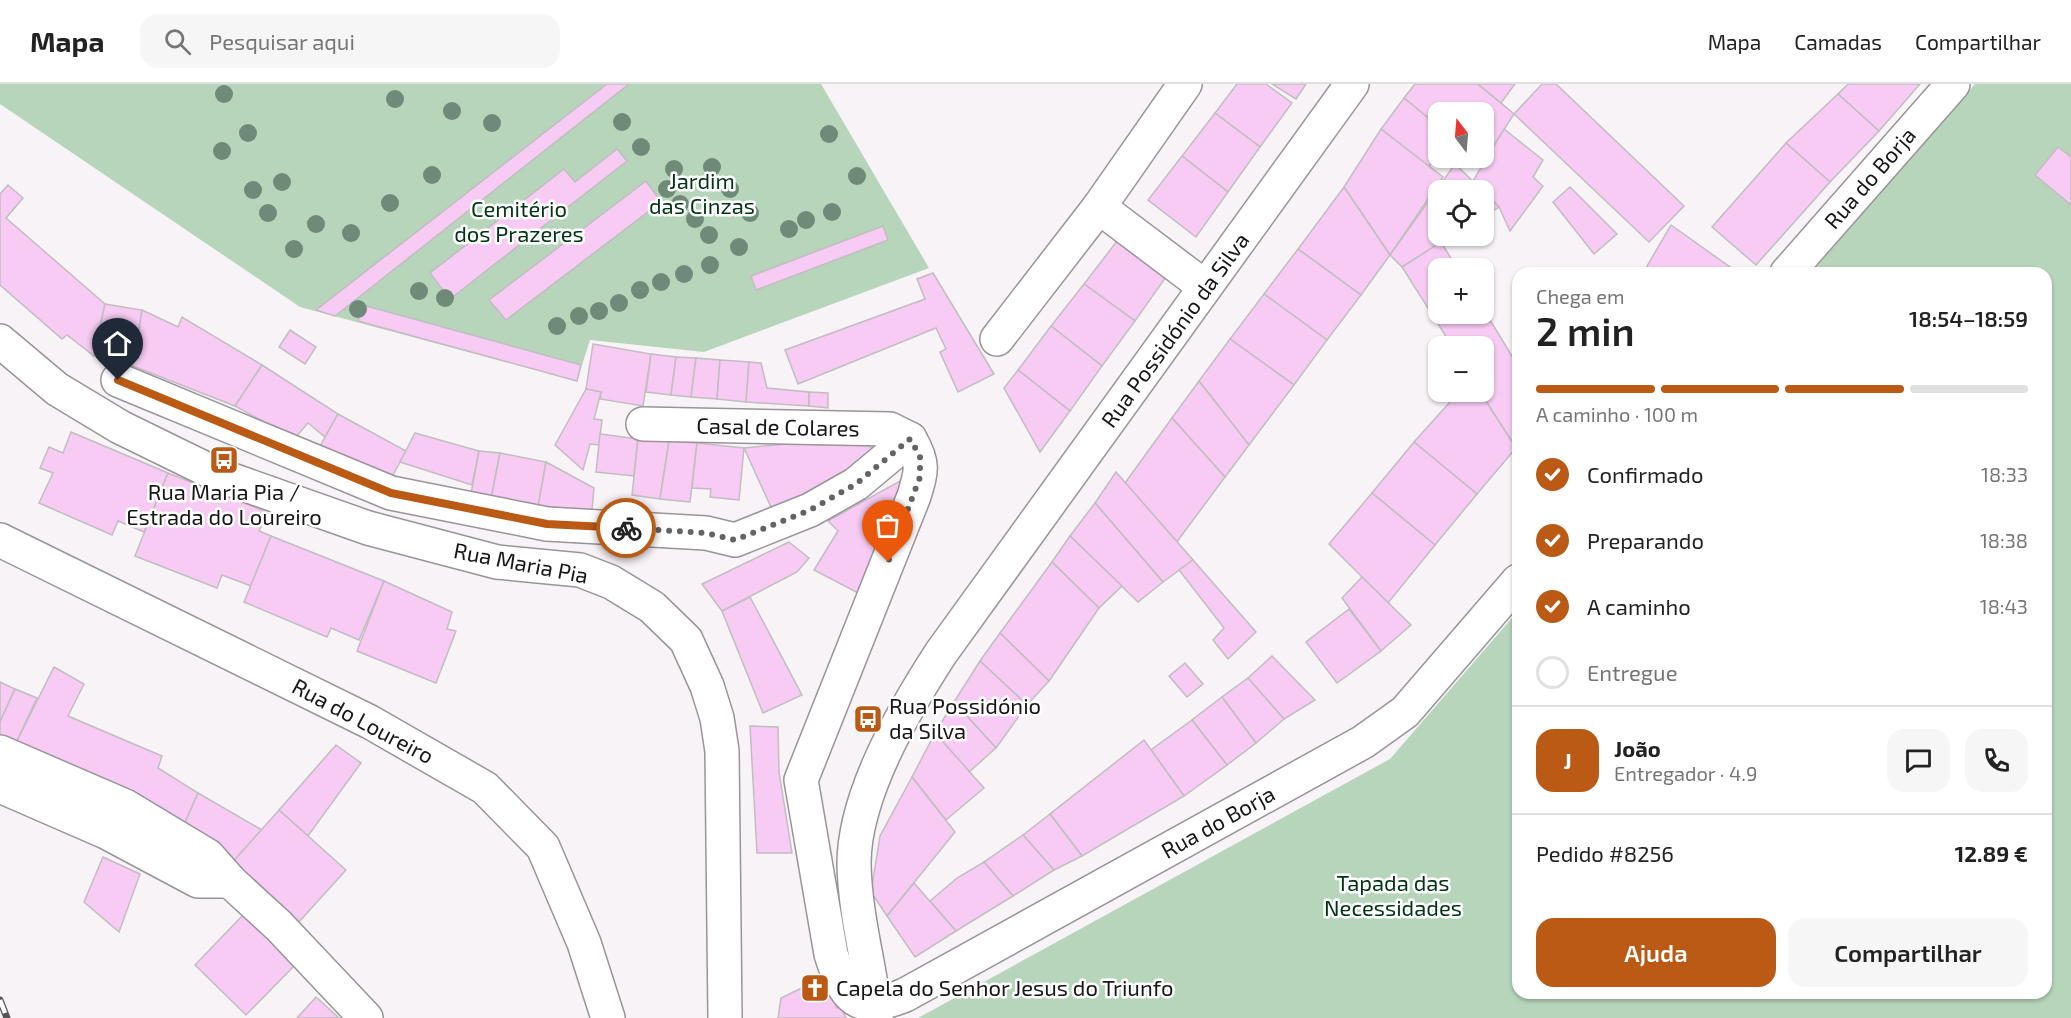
<!DOCTYPE html>
<html lang="pt">
<meta charset="utf-8">
<style>
:root{--surface:#fff;--page:#f6f6f6;--text:#222;--muted:#767676;--line:#e0e0e0;--accent:#ba5a15}
body{margin:0;font-family:"Exo 2",sans-serif;background:var(--page);color:var(--text);height:100vh;display:flex;flex-direction:column;font-size:22px;white-space:nowrap}
*{box-sizing:border-box;margin:0}
p{font-size:20px;color:var(--muted)}
.icon{flex:none;width:33px;height:33px;fill:none;stroke:currentColor;stroke-width:2;stroke-linecap:round;stroke-linejoin:round}
.map{position:relative;flex:1;overflow:hidden}
.side{position:absolute;left:1512px;top:183px;width:540px;height:732px;display:flex;flex-direction:column;background:var(--surface);border-radius:18px;box-shadow:0 2px 4px #0004}
.side>*{flex:none}
.needle{width:39px;rotate:344deg}
.controls{position:absolute;left:1428px;top:18px;display:grid;gap:12px}
.controls a{display:grid;place-items:center;width:66px;height:66px;border-radius:12px;background:var(--surface);box-shadow:0 2px 4px #0004;font-size:30px}
.pin{position:absolute;display:grid;place-items:center;width:51px;height:51px;color:#fff;margin:-62px -26px;border-radius:50% 50% 50% 0;rotate:-45deg;box-shadow:0 0 6px #0007}
.pin .icon{rotate:45deg}
.courier{position:absolute;display:grid;place-items:center;width:60px;height:60px;margin:-30px;border:4px solid #ba5a15;border-radius:50%;background:#fff;color:#222;box-shadow:0 2px 8px #0007}
.overview em{font-style:normal;font-weight:600}
.overview div{display:flex;flex-direction:column-reverse}
.overview{display:flex;align-items:center;justify-content:space-between;height:102px;padding:0 24px}
h1{font-size:39px;font-weight:600;line-height:45px}
.bar{display:grid;grid-template-columns:repeat(4,1fr);gap:9px 6px;align-content:center;height:72px;padding:0 24px}
.bar i{height:8px;border-radius:4px;background:var(--line)}
.bar .on{background:var(--accent)}
.bar p{grid-column:span 4}
.line{display:flex;align-items:center;gap:15px;padding:0 24px;border-top:2px solid var(--line)}
.line div{flex:1}
.round{display:grid;place-items:center;flex:none;width:63px;height:63px;border-radius:18px;background:var(--page)}
ol{padding:0 24px;list-style:none}
li{display:flex;align-items:center;gap:18px;height:66px}
li p{margin-inline-start:auto}
li .icon{padding:6px;border-radius:50%;background:var(--accent);color:#fff;stroke-width:4}
li:last-child{color:var(--muted)}
li i{width:33px;height:33px;border:3px solid var(--line);border-radius:50%}
.action{display:flex;gap:12px;margin-top:auto;padding:12px 24px}
.action a{flex:1;height:69px;border-radius:18px;background:var(--accent);color:#fff;font-size:24px;font-weight:600;line-height:69px;text-align:center}
.action a+a{background:var(--page);color:var(--text)}
header{display:flex;align-items:center;gap:36px;box-sizing:border-box;height:84px;padding:0 30px;background:var(--surface);border-bottom:2px solid var(--line)}
header strong{font-size:28px}
nav{display:flex;gap:33px;margin-inline-start:auto;font-size:21px}
.search{width:420px;height:54px;background:var(--page);display:flex;align-items:center;gap:15px;box-sizing:border-box;padding:0 21px;border-radius:18px;color:var(--muted);font-size:22px}
.map>svg:first-child{display:block}
.green{fill:#b6d5ba}
.building{fill:#f7cbf3;stroke:#c1bdc0;stroke-width:1.5}
.lines{fill:none;stroke-linecap:round;stroke-linejoin:round}
.minor-casing{stroke:#989498;stroke-width:36}
.minor{stroke:#fff;stroke-width:33}
.rail-casing{stroke:#565456;stroke-width:7}
.rail{stroke:#fff;stroke-width:4.5;stroke-dasharray:14;stroke-linecap:butt}
.tree{fill:#708a79}
.done{stroke:#666365;stroke-width:6;stroke-dasharray:0 10.8}
.route{stroke:#ba5a15;stroke-width:8}
.labels{text-anchor:middle;stroke-width:5;stroke-linejoin:round;paint-order:stroke}
.street-label{font-size:22px;fill:#171617;stroke:#fff}
.park-label{font-size:22px;fill:#003412;stroke:#fff}
.poi-label{font-size:22px;fill:#171617;stroke:#fff;text-anchor:start}
</style>
<header>
<strong>Mapa</strong>
<div class="search"><svg class="icon" aria-label="search" viewBox="0 0 24 24"><circle cx="10" cy="10" r="6"/><path d="M15 15l6 6"/></svg>Pesquisar aqui</div>
<nav><a>Mapa</a><a>Camadas</a><a>Compartilhar</a></nav>
</header>
<div class="map">
<svg width="2071" height="934" viewBox="0 0 2071 934">
<rect width="100%" height="100%" fill="#f8f3f7"/>
<g class="green">
<polygon points="0,0 821,0 929,184 704,268 590,256 577,297 300,223 0,20"/>
<polygon points="1975,0 2071,0 2071,934 918,934 1390,675 1518,527 1518,909 2046,909 2046,189 1811,189"/>
</g>
<g class="building">
<polygon points="607,0 629,0 335,232 316,226"/>
<polygon points="1237,0 1266,0 1292,19 1260,63 1215,29"/>
<polygon points="1272,0 1306,0 1296,15"/>
<polygon points="1415,0 1478,0 1514,30 1482,80 1475,74 1484,74 1484,28 1438,28 1438,42 1404,14"/>
<polygon points="1478,0 1515,0 1501,19"/>
<polygon points="1542,0 1556,0 1684,122 1649,158 1514,30"/>
<polygon points="1848,0 1920,0 1879,47 1838,10"/>
<polygon points="1838,10 1879,47 1830,98 1786,59"/>
<polygon points="1404,14 1438,42 1438,71 1429,83 1381,45"/>
<polygon points="1215,29 1260,63 1228,108 1182,72"/>
<polygon points="1381,45 1443,93 1390,171 1344,103"/>
<polygon points="1504,45 1543,76 1533,93 1543,102 1510,147 1499,123 1473,97"/>
<polygon points="1786,59 1830,98 1756,181 1712,143"/>
<polygon points="2058,63 2071,73 2071,121 2035,91"/>
<polygon points="617,65 627,77 450,215 430,189 564,85 575,98"/>
<polygon points="1182,72 1228,108 1196,153 1148,116"/>
<polygon points="1455,80 1482,106 1438,106 1438,152 1452,152 1402,183 1390,171"/>
<polygon points="646,97 661,118 506,236 489,216"/>
<polygon points="8,101 23,114 6,134 105,220 94,272 67,251 62,255 0,201 0,110"/>
<polygon points="1344,103 1390,171 1361,211 1298,165"/>
<polygon points="1570,103 1617,150 1594,170 1553,118"/>
<polygon points="1484,108 1499,123 1484,133"/>
<polygon points="1671,141 1730,183 1726,189 1643,189"/>
<polygon points="883,142 888,156 756,206 751,192"/>
<polygon points="1117,157 1166,193 1135,237 1084,200"/>
<polygon points="1441,158 1457,184 1438,184 1438,230 1484,230 1484,226 1518,282 1518,367 1480,308 1484,308 1484,262 1452,262 1402,183"/>
<polygon points="1298,165 1361,211 1327,256 1264,210"/>
<polygon points="933,189 994,290 958,308 940,268 946,265 936,244 798,300 785,266 925,215 917,195"/>
<polygon points="1084,200 1135,237 1102,282 1051,242"/>
<polygon points="1264,210 1327,256 1294,301 1230,255"/>
<polygon points="105,220 142,226 133,282 94,272"/>
<polygon points="363,221 581,281 577,297 358,237"/>
<polygon points="142,226 178,243 182,233 262,281 235,322 133,282"/>
<polygon points="1051,242 1102,282 1070,327 1018,286"/>
<polygon points="290,246 316,263 305,280 279,263"/>
<polygon points="1230,255 1294,301 1249,361 1199,297"/>
<polygon points="593,260 651,270 643,322 600,315 601,308 586,305"/>
<polygon points="651,270 676,273 671,311 646,308"/>
<polygon points="676,273 696,274 691,313 671,311"/>
<polygon points="696,274 720,276 717,315 691,313"/>
<polygon points="720,276 749,278 746,318 717,315"/>
<polygon points="749,278 761,279 767,304 809,308 809,322 746,318"/>
<polygon points="262,281 338,330 325,353 308,339 294,355 235,322"/>
<polygon points="1018,286 1070,327 1040,368 1004,304"/>
<polygon points="1199,297 1249,361 1225,393 1172,334"/>
<polygon points="586,305 601,308 594,335 602,336 599,361 590,360 583,386 555,361"/>
<polygon points="809,308 828,309 828,324 809,322"/>
<polygon points="1459,308 1480,308 1516,364 1477,410 1414,358"/>
<polygon points="338,330 406,367 387,402 319,364"/>
<polygon points="1172,334 1225,393 1176,459 1125,399"/>
<polygon points="71,348 168,389 144,448 118,437 112,451 39,419 53,389 40,384 49,363 63,369"/>
<polygon points="415,349 479,367 472,401 400,378"/>
<polygon points="600,350 638,355 634,392 596,388"/>
<polygon points="847,354 873,364 807,419 775,432 744,364"/>
<polygon points="638,355 669,357 660,415 632,411"/>
<polygon points="669,357 697,359 690,418 660,415"/>
<polygon points="1414,358 1477,410 1435,461 1372,409"/>
<polygon points="697,359 744,364 739,416 710,413 711,405 692,404"/>
<polygon points="479,367 500,369 490,420 470,415"/>
<polygon points="500,369 546,378 537,429 490,420"/>
<polygon points="546,378 594,404 591,437 537,429"/>
<polygon points="1116,388 1193,476 1163,498 1095,419"/>
<polygon points="168,389 267,428 259,447 271,452 251,502 222,491 217,504 135,472"/>
<polygon points="900,397 905,408 860,510 814,486 838,447 828,437"/>
<polygon points="1372,409 1435,461 1388,519 1329,460"/>
<polygon points="1095,419 1163,498 1138,518 1070,452"/>
<polygon points="271,452 384,497 359,556 331,544 327,553 244,518"/>
<polygon points="1070,452 1122,502 1099,524 1052,478"/>
<polygon points="789,458 809,474 797,488 722,527 702,500"/>
<polygon points="1193,476 1256,548 1228,575 1213,556 1224,544 1179,486"/>
<polygon points="1052,478 1099,524 1049,597 1000,549"/>
<polygon points="1362,493 1411,541 1381,567 1342,514"/>
<polygon points="384,497 452,528 447,545 456,547 436,599 357,567"/>
<polygon points="750,513 802,611 763,629 722,527"/>
<polygon points="1349,525 1381,567 1337,599 1306,558"/>
<polygon points="1000,549 1049,597 1027,621 980,577"/>
<polygon points="1272,572 1315,616 1284,635 1248,594"/>
<polygon points="980,577 1027,621 996,664 954,618"/>
<polygon points="1185,579 1203,600 1187,613 1169,592"/>
<polygon points="54,583 84,600 68,632 162,672 158,684 198,709 183,743 13,665"/>
<polygon points="1248,594 1284,635 1256,659 1222,613"/>
<polygon points="0,598 15,605 0,638"/>
<polygon points="15,605 37,614 13,665 0,659 0,638"/>
<polygon points="1222,613 1256,659 1227,681 1192,636"/>
<polygon points="954,618 996,664 969,688 935,649"/>
<polygon points="1192,636 1227,681 1184,712 1151,666"/>
<polygon points="750,642 778,643 779,688 792,769 757,769"/>
<polygon points="935,649 984,704 946,736 912,693"/>
<polygon points="1144,656 1184,712 1082,772 1050,730"/>
<polygon points="336,661 361,679 308,752 279,726"/>
<polygon points="912,693 955,748 887,832 871,808 880,752"/>
<polygon points="198,709 262,746 231,780 183,743"/>
<polygon points="279,726 346,786 298,839 231,780"/>
<polygon points="1050,730 1082,772 1054,786 1023,751"/>
<polygon points="1023,751 1054,786 1013,812 984,778"/>
<polygon points="103,773 140,790 119,848 84,818"/>
<polygon points="984,778 1013,812 956,847 930,817 957,794"/>
<polygon points="914,799 956,847 915,873 887,832"/>
<polygon points="243,831 295,881 246,931 195,881"/>
<polygon points="824,893 837,924 841,922 846,934 778,934 781,914"/>
<polygon points="316,913 339,934 297,934"/>
</g>
<g class="lines">
<g class="minor-casing">
<g id="minor">
<polyline points="1099,123 1205,203"/>
<polyline points="1787,189 1953,0"/>
<polyline points="997,255 1099,123 1185,0"/>
<polyline points="0,257 57,305 120,343 218,391 368,444 497,478 580,486 611,498 652,523 686,556 707,602 717,634 722,667 725,934"/>
<path d="M 118,296 L 391,409 L 547,440 L 706,449 L 735,456 L 810,426 L 856,400 L 910,355 C 924,379 922,386 914,412 L 801,696 L 831,870 C 845,915 856,931 905,911 L 1363,658 L 1405,628 L 1518,497"/>
<polyline points="643,340 890,345 910,355"/>
<polyline points="0,456 370,638 485,704 543,763 584,859 608,934"/>
<polyline points="0,668 125,722 208,772 230,797 279,842 366,934"/>
<polyline points="0,702 106,748 198,797 230,797"/>
<path d="M 876,934 C 870,882 855,832 854,780 C 854,711 904,626 941,569 L 1352,0"/>
</g>
</g>
<use href="#minor" class="minor"/>
<g class="rail-casing">
<polyline id="rail" points="0,916 7,934"/>
</g>
<use href="#rail" class="rail"/>
</g>
<g class="tree">
<circle cx="224" cy="10" r="9"/>
<circle cx="395" cy="15" r="9"/>
<circle cx="452" cy="27" r="9"/>
<circle cx="622" cy="38" r="9"/>
<circle cx="492" cy="39" r="9"/>
<circle cx="248" cy="49" r="9"/>
<circle cx="829" cy="50" r="9"/>
<circle cx="641" cy="63" r="9"/>
<circle cx="222" cy="67" r="9"/>
<circle cx="712" cy="83" r="9"/>
<circle cx="674" cy="85" r="9"/>
<circle cx="432" cy="91" r="9"/>
<circle cx="857" cy="92" r="9"/>
<circle cx="282" cy="98" r="9"/>
<circle cx="667" cy="105" r="9"/>
<circle cx="730" cy="105" r="9"/>
<circle cx="253" cy="106" r="9"/>
<circle cx="390" cy="119" r="9"/>
<circle cx="680" cy="120" r="9"/>
<circle cx="832" cy="128" r="9"/>
<circle cx="268" cy="129" r="9"/>
<circle cx="750" cy="129" r="9"/>
<circle cx="695" cy="135" r="9"/>
<circle cx="806" cy="136" r="9"/>
<circle cx="316" cy="140" r="9"/>
<circle cx="789" cy="145" r="9"/>
<circle cx="351" cy="149" r="9"/>
<circle cx="709" cy="151" r="9"/>
<circle cx="739" cy="163" r="9"/>
<circle cx="294" cy="165" r="9"/>
<circle cx="710" cy="181" r="9"/>
<circle cx="684" cy="190" r="9"/>
<circle cx="661" cy="198" r="9"/>
<circle cx="640" cy="206" r="9"/>
<circle cx="419" cy="207" r="9"/>
<circle cx="445" cy="214" r="9"/>
<circle cx="619" cy="219" r="9"/>
<circle cx="358" cy="225" r="9"/>
<circle cx="599" cy="227" r="9"/>
<circle cx="579" cy="232" r="9"/>
<circle cx="557" cy="242" r="9"/>
</g>
<g class="lines">
<polyline class="done" points="626,444 706,449 735,456 810,426 856,400 910,355 920,372 920,393 888,478"/>
<polyline class="route" points="118,296 391,409 547,440 626,444"/>
</g>
<defs>
<g id="bus-square" transform="scale(1.5)"><rect x="-9" y="-9" width="18" height="18" rx="4" fill="#ba5a15" stroke="#fff"/><path d="M-5-6H5V4H4V6H2V4H-2V6H-4V4H-5ZM-3.5-4V0h7V-4ZM-3.5 1.2v1.5H-2V1.2ZM2 1.2v1.5H3.5V1.2Z" fill="#fff"/></g>
<g id="church-square" transform="scale(1.5)"><rect x="-9" y="-9" width="18" height="18" rx="4" fill="#ba5a15" stroke="#fff"/><path d="M-1.2-6h2.4v3.5h3.3v2.4h-3.3V6h-2.4V-.1h-3.3v-2.4h3.3Z" fill="#fff"/></g>
</defs>
<g fill-rule="evenodd">
<use href="#bus-square" x="224" y="376"/>
<use href="#bus-square" x="868" y="635"/>
<use href="#church-square" x="815" y="904"/>
</g>
<g class="labels">
<g class="street-label">
<text transform="translate(1870 94) rotate(-49)" y="8">Rua do Borja</text>
<text transform="translate(1175 246) rotate(-54)" y="8">Rua Possidónio da Silva</text>
<text transform="translate(778 343) rotate(1)" y="8">Casal de Colares</text>
<text transform="translate(521 479) rotate(11)" y="8">Rua Maria Pia</text>
<text transform="translate(363 637) rotate(28)" y="8">Rua do Loureiro</text>
<text transform="translate(1218 738) rotate(-29)" y="8">Rua do Borja</text>
</g>
<g class="park-label">
<text x="702" y="105">Jardim<tspan x="702" dy="25">das Cinzas</tspan></text>
<text x="519" y="133">Cemitério<tspan x="519" dy="25">dos Prazeres</tspan></text>
<text x="1393" y="807">Tapada das<tspan x="1393" dy="25">Necessidades</tspan></text>
</g>
<g class="poi-label">
<text x="224" y="416" text-anchor="middle">Rua Maria Pia /<tspan x="224" dy="25">Estrada do Loureiro</tspan></text>
<text x="889" y="630">Rua Possidónio<tspan x="889" dy="25">da Silva</tspan></text>
<text x="836" y="912">Capela do Senhor Jesus do Triunfo</text>
</g>
</g>
</svg>
<div class="controls">
<a><svg class="needle" viewBox="-14 -14 28 28"><path d="M0-13l5 13h-10z" fill="#e53935"/><path d="M0 13l5-13h-10z" fill="#767676"/></svg></a>
<a><svg class="icon" aria-label="locate" viewBox="0 0 24 24"><circle cx="12" cy="12" r="6"/><path d="M12 2v4M12 18v4M2 12h4M18 12h4"/></svg></a>
<a>+</a>
<a>−</a>
</div>
<div class="pin" style="left:888px;top:478px;background:#ea580c"><svg class="icon" aria-label="bag" viewBox="0 0 24 24"><path d="M5 8h14l-1 12H6zM9 8a3 3 0 0 1 6 0"/></svg></div>
<div class="pin" style="left:118px;top:296px;background:#1f2937"><svg class="icon" aria-label="home" viewBox="0 0 24 24"><path d="M3 11l9-7 9 7M6 9v11h12V9"/></svg></div>
<div class="courier" style="left:626px;top:444px"><svg class="icon" aria-label="bike" viewBox="0 0 24 24"><circle cx="6" cy="16" r="4"/><circle cx="18" cy="16" r="4"/><path d="M6 16l4-8h5l3 8M10 8l3 8H6M13 5h3"/></svg></div>
<section class="side">
<div class="overview"><div><h1>2 min</h1><p>Chega em</p></div><em>18:54–18:59</em></div>
<div class="bar"><i class="on"></i><i class="on"></i><i class="on"></i><i></i><p>A caminho · 100 m</p></div>
<ol>
<li><svg class="icon" aria-label="check" viewBox="0 0 24 24"><path d="M5 12l5 5 9-10"/></svg>Confirmado<p>18:33</p></li>
<li><svg class="icon" aria-label="check" viewBox="0 0 24 24"><path d="M5 12l5 5 9-10"/></svg>Preparando<p>18:38</p></li>
<li><svg class="icon" aria-label="check" viewBox="0 0 24 24"><path d="M5 12l5 5 9-10"/></svg>A caminho<p>18:43</p></li>
<li><i></i>Entregue</li>
</ol>
<div class="line" style="height:108px"><b class="round" style="background:var(--accent);color:#fff">J</b><div><b>João</b><p>Entregador · 4.9</p></div><a class="round"><svg class="icon" aria-label="chat" viewBox="0 0 24 24"><path d="M4 5h16v11H9l-5 4z"/></svg></a><a class="round"><svg class="icon" aria-label="phone" viewBox="0 0 24 24"><path d="M5 4h4l2 5-3 2q2 4 5 5l2-3 5 2v4C11 20 4 13 5 4z"/></svg></a></div>
<div class="line" style="height:78px"><div>Pedido #8256</div><b>12.89 €</b></div>
<div class="action"><a>Ajuda</a><a>Compartilhar</a></div>
</section>
</div>
